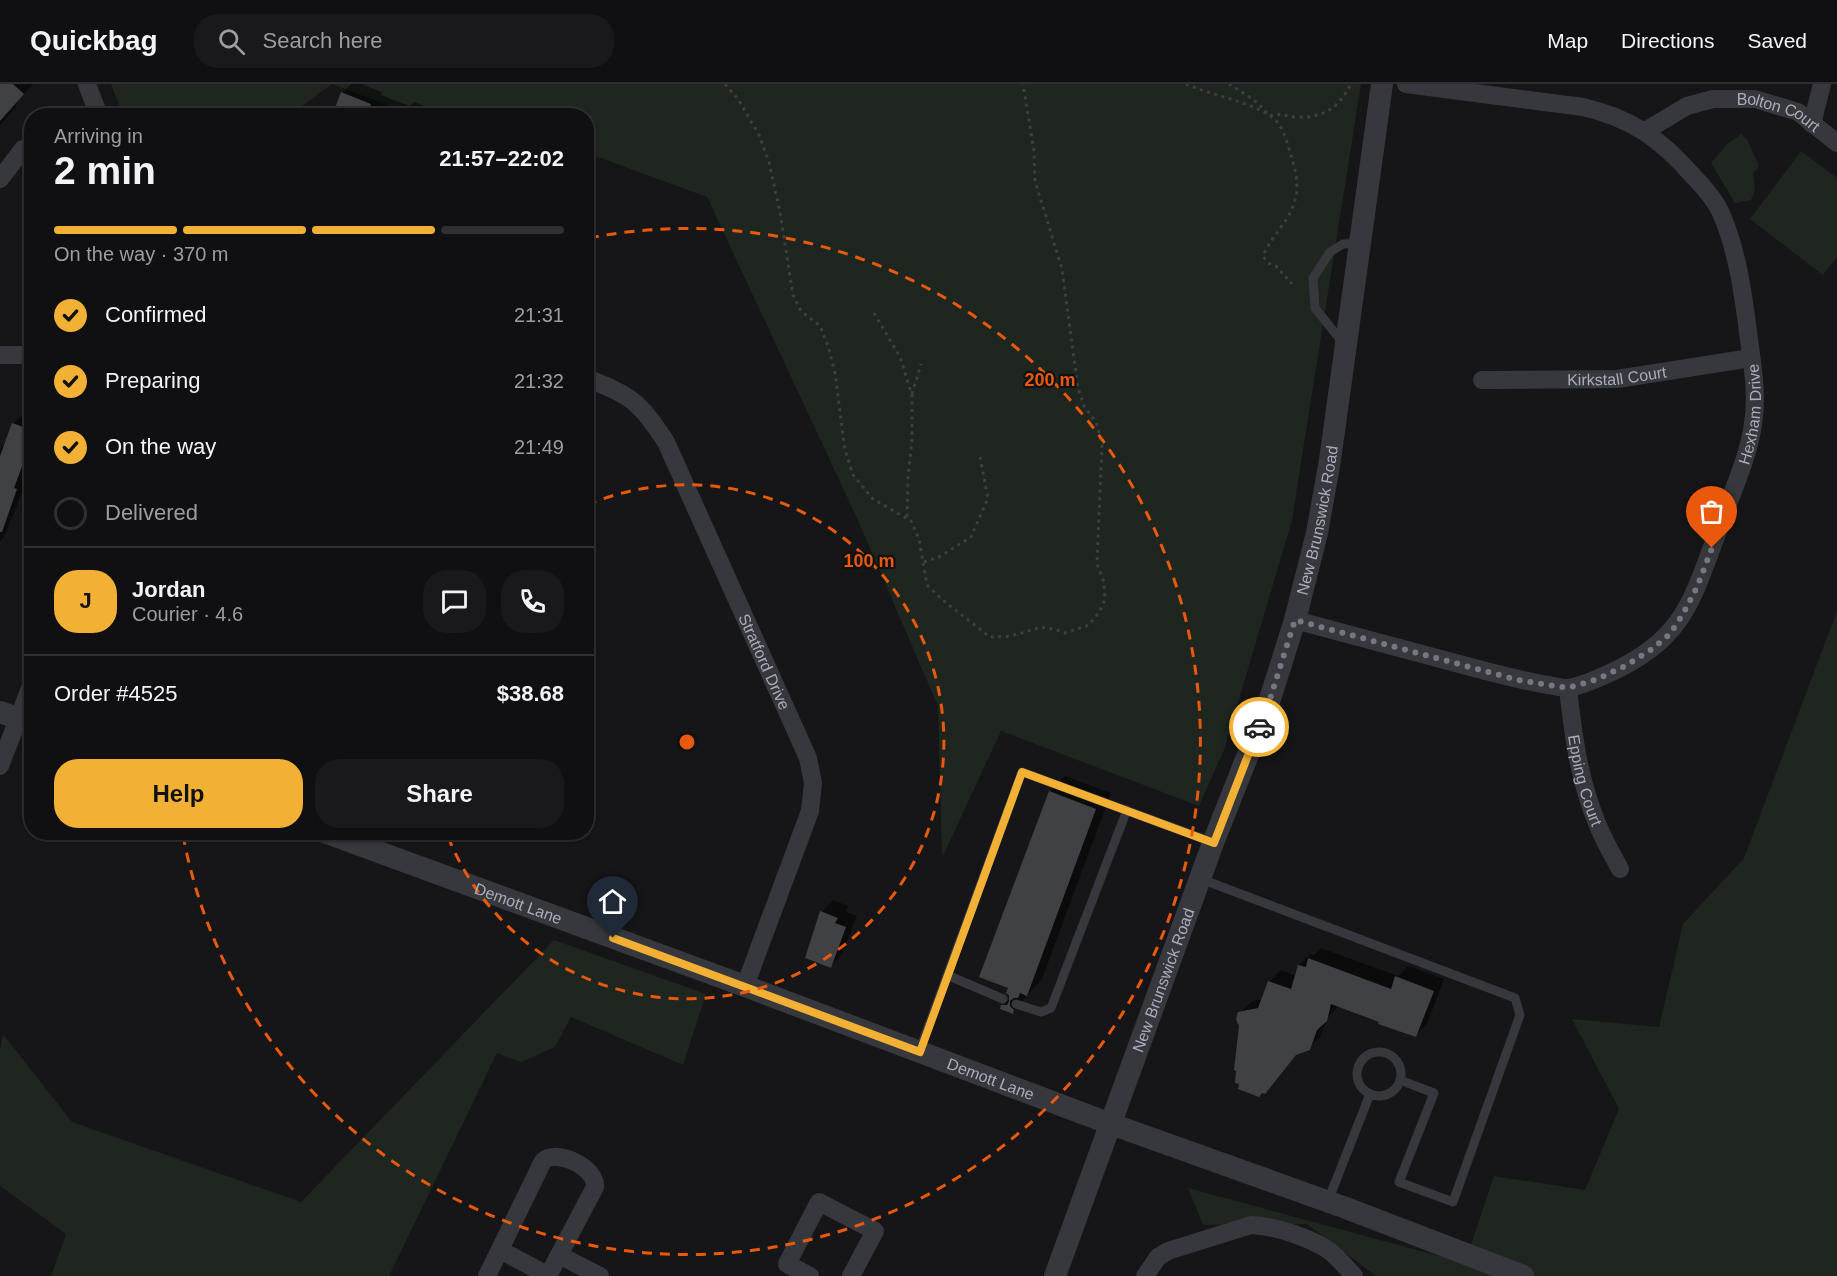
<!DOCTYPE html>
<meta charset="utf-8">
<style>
:root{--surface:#101012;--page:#19191b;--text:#f1f3f6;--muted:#9c9d9f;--line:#303032;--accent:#f2b134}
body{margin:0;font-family:Arial,sans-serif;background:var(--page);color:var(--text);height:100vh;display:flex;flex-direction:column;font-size:22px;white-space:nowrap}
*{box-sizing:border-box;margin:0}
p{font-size:20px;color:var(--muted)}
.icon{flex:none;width:33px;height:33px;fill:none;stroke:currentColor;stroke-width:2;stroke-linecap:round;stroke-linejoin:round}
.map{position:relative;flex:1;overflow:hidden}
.panel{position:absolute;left:24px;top:24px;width:570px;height:732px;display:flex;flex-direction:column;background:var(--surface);border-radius:24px;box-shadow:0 2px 4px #0004,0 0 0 2px var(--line)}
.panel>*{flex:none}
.pin{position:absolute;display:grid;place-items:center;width:51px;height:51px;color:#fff;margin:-62px -26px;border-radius:50% 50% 50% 0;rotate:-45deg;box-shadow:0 0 6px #0007}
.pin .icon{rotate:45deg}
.courier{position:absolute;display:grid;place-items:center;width:60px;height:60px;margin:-30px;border:4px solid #f2b134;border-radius:50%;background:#fff;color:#222;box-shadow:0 2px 8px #0007}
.head em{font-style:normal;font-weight:600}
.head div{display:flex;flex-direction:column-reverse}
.head{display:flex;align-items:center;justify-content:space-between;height:102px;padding:0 30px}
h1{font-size:39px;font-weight:600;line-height:45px}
.bar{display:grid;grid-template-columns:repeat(4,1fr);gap:9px 6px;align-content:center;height:72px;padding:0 30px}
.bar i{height:8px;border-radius:4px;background:var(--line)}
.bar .on{background:var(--accent)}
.bar p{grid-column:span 4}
.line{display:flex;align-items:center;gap:15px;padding:0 30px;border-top:2px solid var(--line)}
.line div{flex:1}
.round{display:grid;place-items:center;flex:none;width:63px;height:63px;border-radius:24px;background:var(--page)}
ol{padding:0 30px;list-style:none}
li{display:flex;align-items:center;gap:18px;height:66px}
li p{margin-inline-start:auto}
li .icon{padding:6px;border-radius:50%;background:var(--accent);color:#111;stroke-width:4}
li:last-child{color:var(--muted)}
li i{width:33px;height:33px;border:3px solid var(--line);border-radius:50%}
.action{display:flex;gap:12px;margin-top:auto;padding:12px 30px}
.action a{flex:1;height:69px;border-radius:24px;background:var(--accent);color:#111;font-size:24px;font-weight:600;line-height:69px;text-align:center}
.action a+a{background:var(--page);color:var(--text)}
header{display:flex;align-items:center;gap:36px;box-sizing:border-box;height:84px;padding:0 30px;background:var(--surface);border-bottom:2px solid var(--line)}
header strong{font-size:28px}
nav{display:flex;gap:33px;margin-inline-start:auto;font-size:21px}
.search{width:420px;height:54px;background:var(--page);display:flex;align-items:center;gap:15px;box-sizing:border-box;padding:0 21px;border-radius:24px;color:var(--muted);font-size:22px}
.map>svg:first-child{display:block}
.green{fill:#1e261f}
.shadow{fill:#0007}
.building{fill:#404145}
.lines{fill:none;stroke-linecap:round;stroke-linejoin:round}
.path{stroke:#3d3f44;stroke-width:3;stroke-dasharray:3 4.5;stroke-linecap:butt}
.service{stroke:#37383d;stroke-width:9}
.minor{stroke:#37383d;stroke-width:18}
.tertiary{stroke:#37383d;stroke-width:22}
.done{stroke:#757880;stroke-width:6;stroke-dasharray:0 10.8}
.route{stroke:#f2b134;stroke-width:8}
.ring{fill:none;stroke:#e8590c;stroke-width:3;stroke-dasharray:10 8}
.labels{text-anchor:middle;stroke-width:4.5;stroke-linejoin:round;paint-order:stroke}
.street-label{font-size:16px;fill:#a8adb8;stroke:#111113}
.centre{fill:#e8590c;stroke:#111113;stroke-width:3}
.ring-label{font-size:18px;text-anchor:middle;font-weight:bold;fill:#e8590c;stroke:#111113;stroke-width:4.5;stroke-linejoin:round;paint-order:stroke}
</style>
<header>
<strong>Quickbag</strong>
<div class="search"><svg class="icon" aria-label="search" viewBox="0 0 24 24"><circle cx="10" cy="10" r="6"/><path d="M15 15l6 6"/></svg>Search here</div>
<nav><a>Map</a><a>Directions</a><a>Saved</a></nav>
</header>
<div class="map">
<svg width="1837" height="1192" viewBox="0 0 1837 1192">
<rect width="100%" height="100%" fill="#161618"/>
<g class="green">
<polygon points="111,0 1361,0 1292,436 1224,666 1199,722 1001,647 942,774 938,622 856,432 707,113 587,69 586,32 414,31 332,0 298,25 282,31 123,31"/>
<polygon points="1741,50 1747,55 1759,82 1753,89 1755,105 1751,116 1735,119 1711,79 1727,60"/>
<polygon points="1801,67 1837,94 1837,173 1823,191 1750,135"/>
<polygon points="1837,527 1837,1192 1376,1192 1307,1140 1203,1141 1188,1104 1465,1179 1494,1092 1585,1106 1619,1025 1572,935 1659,943 1683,840 1744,774"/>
<polygon points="554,856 706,910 683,981 571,933 555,963 521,978 497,969 389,1192 51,1192 66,1150 0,1102 0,967 3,950 72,1038 301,1118"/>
</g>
<g class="shadow">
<polygon points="0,0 33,0 15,20 17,22 0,41"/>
<polygon points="351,0 361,0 382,8 381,11 410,22 414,18 442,28 441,32 334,32 342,9"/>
<polygon points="32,115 32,179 29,180 26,150 30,145 27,119"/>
<polygon points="25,328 32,331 32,373 24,392 28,394 4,453 0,458 0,365 7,358 13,340"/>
<polygon points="1065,692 1111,709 1042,895 1012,928 1002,922 1011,914 1050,708"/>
<polygon points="833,816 848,822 846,828 857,832 842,870 831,882 822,828"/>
<polygon points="1321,864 1398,892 1408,882 1444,895 1427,940 1415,951 1339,921 1327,935 1321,952 1309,964 1299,968 1264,1008 1241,999 1240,929 1252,917 1263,915 1270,897 1281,886 1296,892 1299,881 1310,870 1314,871"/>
</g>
<g class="building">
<polygon points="0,0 13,0 24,10 0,37"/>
<polygon points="341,8 371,20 367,32 332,32"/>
<polygon points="12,339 32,346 32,364 27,378 24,377 14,404 17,405 2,448 0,448 0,372"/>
<polygon points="1049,707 1096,725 1027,912 1020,909 1018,914 1014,914 1010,917 1010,922 1014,926 1013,930 1000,925 1001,921 1007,921 1009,917 1009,911 1006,909 1008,904 979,893"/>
<polygon points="820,827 838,834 835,839 846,843 831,884 805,874"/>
<polygon points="1308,874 1391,905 1395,892 1434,907 1416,953 1378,940 1379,938 1331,920 1327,937 1317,946 1310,966 1296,971 1265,1010 1262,1009 1259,1013 1238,1005 1239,1000 1235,999 1236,987 1234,986 1239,942 1236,935 1238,928 1258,924 1268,897 1291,905 1298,881 1306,883"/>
</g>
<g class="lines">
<g class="path">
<path d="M 725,0 L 738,15 L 759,51 L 769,78 L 780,128 L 793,211 L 801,227 L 820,242 L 828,262 L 835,289 L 845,366 L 853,391 L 873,415 L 911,437 L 919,455 L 927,501 L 945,518 L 990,553 C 997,552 1004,553 1010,552 C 1035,547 1038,538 1065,549 L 1089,541 L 1100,527 L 1105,515 L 1104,498 L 1097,480 L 1102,360 L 1096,338 L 1084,322 L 1078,304 L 1062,185 L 1035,97 L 1034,67 L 1023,0"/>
<path d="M 1186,0 C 1210,11 1252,18 1272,33 C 1284,42 1288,62 1292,75 C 1296,88 1299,102 1295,116 C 1290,137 1271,152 1263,172 L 1268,179 L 1276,182 L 1292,200"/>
<path d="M 1229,0 C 1243,9 1259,17 1269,32 C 1280,28 1287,33 1297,33 C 1325,34 1339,23 1351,0"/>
<polyline points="874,229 900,273 912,311 912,356 908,393 907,434"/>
<polyline points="912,310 921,280"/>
<polyline points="924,478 939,473 971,453 988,414 980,373"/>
</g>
<g class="service">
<polyline points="1343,259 1315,224 1313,194 1330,168 1343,160 1360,159"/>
<polyline points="1201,795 1515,914 1520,931 1453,1118 1399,1098 1434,1009 1400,996"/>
<polyline points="947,891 1003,915"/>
<polyline points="1016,920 1041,928 1051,924 1127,726"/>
<polyline points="919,968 1022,688 1212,758"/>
<circle cx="1379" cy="990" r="22"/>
<polyline points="1328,1117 1370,1010"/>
</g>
<g class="minor">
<polyline points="87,0 99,32"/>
<polyline points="1812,40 1822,0"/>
<path id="s1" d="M 1645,47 L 1687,22 L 1713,15 L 1755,15 L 1798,28 L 1837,59"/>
<polyline points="0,95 23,65"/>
<polyline points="0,271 32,271"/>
<path id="s2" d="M 586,294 C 631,311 640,318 666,358 L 808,674 L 813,699 L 810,727 L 745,902"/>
<path id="s3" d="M 1482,296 L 1617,295 L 1751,274"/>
<path id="s4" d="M 1295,536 C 1356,552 1417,569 1478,585 C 1501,591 1524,597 1548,601 C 1554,602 1562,604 1568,604 C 1582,602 1599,594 1612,588 C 1684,555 1692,516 1718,447 C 1730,412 1748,376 1753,340 C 1758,309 1752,279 1748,248 C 1743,208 1737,166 1721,129 C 1714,114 1704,103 1693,92 C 1661,55 1631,34 1583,23 L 1406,0"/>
<path id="s5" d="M 1568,604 C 1573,650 1579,696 1597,739 C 1603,755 1612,770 1620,785"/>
<polyline points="0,682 32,599"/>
<polyline points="371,766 378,748"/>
<polyline points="500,1166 549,1192"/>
<polyline points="559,1171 600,1192"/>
<path d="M 487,1192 L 543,1077 C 557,1064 597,1084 595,1103 L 548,1192"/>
<polyline points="810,1192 787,1180 819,1118 875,1147 851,1192"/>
<path d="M 1145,1192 L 1158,1173 L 1168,1167 L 1251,1141 C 1275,1142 1312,1154 1331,1168 C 1339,1175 1347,1184 1354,1192"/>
</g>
<g class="tertiary">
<polyline points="0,628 32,639"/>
<path id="s6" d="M 324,748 L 745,902 L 1111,1040 L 1346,1124 L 1523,1192"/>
<path id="s7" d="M 1055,1192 L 1213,759 L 1270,615 L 1295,536 L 1317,449 L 1330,376 L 1382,0"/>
</g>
</g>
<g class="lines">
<polyline class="done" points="1259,643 1270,615 1295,536 1518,596 1568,604 1598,595 1627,581 1652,565 1670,550 1683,530 1697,503 1712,464"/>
<polyline class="route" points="613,854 920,968 1022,688 1214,759 1259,643"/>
</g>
<g class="ring">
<path d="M587 421A257 257 0 1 1 447 750"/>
<path d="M589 154A513 513 0 1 1 183 751"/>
</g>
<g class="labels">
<g class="street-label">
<text dy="6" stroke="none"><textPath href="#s1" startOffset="144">Bolton Court</textPath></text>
<text dy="6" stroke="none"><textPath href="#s3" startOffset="135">Kirkstall Court</textPath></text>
<text dy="6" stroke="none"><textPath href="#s4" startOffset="634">Hexham Drive</textPath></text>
<text dy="6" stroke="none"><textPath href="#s7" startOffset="801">New Brunswick Road</textPath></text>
<text dy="6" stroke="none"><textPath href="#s2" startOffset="346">Stratford Drive</textPath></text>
<text dy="6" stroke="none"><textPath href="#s5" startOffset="94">Epping Court</textPath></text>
<text dy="6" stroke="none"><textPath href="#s6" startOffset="207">Demott Lane</textPath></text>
<text dy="6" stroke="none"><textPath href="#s7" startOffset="315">New Brunswick Road</textPath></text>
<text dy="6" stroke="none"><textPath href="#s6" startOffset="711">Demott Lane</textPath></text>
</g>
</g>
<circle cx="687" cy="658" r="9" class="centre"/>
<g class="ring-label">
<text x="1050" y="302">200 m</text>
<text x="869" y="483">100 m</text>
</g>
</svg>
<div class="pin" style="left:1712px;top:464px;background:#ea580c"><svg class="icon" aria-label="bag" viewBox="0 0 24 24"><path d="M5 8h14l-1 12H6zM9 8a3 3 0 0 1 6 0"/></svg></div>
<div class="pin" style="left:613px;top:854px;background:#1f2937"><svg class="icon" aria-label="home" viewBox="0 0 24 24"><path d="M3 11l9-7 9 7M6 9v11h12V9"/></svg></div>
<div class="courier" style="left:1259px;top:643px"><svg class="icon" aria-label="car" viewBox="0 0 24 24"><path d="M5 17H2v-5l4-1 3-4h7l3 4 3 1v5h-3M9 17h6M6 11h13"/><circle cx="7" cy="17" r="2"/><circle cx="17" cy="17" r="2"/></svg></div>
<section class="panel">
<div class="head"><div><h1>2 min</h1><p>Arriving in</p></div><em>21:57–22:02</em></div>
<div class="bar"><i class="on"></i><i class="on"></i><i class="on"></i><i></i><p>On the way · 370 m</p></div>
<ol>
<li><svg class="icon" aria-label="check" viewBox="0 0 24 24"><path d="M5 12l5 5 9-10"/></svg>Confirmed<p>21:31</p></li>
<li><svg class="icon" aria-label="check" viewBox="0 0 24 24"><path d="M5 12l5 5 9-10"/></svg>Preparing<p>21:32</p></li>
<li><svg class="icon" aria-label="check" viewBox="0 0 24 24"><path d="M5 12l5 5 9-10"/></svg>On the way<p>21:49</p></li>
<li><i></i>Delivered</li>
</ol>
<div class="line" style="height:108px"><b class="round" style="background:var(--accent);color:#111">J</b><div><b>Jordan</b><p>Courier · 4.6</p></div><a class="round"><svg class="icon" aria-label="chat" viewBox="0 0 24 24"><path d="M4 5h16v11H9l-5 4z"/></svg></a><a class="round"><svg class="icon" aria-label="phone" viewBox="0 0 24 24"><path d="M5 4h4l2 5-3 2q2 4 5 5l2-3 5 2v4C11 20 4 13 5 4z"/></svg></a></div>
<div class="line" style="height:78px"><div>Order #4525</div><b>$38.68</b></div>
<div class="action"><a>Help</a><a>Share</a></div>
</section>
</div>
